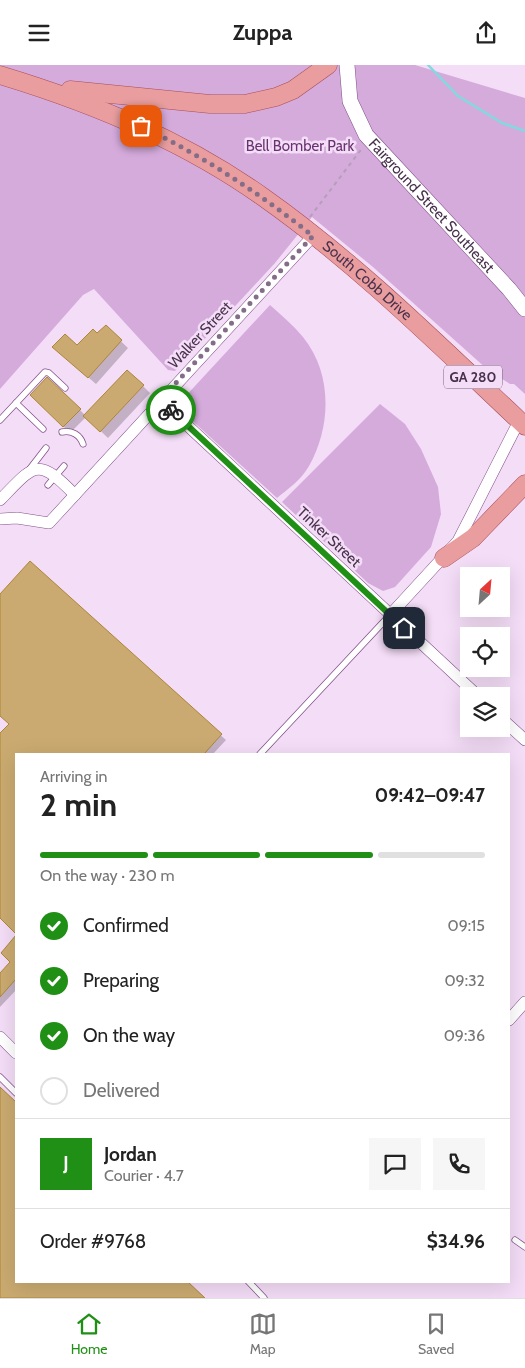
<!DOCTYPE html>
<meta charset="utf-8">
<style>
:root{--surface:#fff;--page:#f6f6f6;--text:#222;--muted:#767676;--line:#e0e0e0;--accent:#208f15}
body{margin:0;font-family:Cabin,sans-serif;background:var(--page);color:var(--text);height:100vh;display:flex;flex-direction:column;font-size:19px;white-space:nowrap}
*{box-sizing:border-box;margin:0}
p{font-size:16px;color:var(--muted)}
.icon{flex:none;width:28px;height:28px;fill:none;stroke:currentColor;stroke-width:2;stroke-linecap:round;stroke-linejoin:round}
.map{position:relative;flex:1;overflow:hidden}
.side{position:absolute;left:15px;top:688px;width:495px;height:530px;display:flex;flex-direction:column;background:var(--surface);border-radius:0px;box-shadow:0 5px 20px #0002}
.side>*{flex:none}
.needle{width:32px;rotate:26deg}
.buttons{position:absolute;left:460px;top:502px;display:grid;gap:10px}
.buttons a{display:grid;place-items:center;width:50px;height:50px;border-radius:0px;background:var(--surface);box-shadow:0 5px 20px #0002;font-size:25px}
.pin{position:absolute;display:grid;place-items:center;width:42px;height:42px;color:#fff;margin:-21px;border-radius:10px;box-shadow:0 2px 8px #0006}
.courier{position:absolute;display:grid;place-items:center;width:50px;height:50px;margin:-25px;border:4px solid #208f15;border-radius:50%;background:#fff;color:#222;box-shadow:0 1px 6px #0007}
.overview em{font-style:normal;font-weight:700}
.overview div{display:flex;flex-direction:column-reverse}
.overview{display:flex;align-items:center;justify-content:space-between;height:85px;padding:0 25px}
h1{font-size:32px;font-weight:700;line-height:38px}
.bar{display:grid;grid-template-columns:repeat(4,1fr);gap:8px 5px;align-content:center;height:60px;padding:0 25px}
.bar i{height:6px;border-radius:4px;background:var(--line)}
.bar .active{background:var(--accent)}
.bar p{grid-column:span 4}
.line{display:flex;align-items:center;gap:12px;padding:0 25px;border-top:1px solid var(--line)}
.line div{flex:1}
.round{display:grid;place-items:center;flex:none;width:52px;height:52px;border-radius:0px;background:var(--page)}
ol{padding:0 25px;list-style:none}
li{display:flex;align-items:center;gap:15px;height:55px}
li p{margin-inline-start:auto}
li .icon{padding:5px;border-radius:50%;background:var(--accent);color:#fff;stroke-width:4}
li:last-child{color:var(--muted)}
li i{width:28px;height:28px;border:2px solid var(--line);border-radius:50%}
header{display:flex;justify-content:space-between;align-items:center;height:65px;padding:0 25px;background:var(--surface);font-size:22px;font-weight:700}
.menu{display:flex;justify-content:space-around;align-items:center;height:70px;border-top:1px solid var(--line);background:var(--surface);font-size:14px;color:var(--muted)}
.menu a{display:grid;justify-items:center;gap:2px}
.menu .active{color:var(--accent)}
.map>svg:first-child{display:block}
.green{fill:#d5abdc}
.shadow{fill:#0003}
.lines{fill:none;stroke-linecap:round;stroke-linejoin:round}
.stream{stroke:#82d9df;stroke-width:2.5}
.building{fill:#caaa70;stroke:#ae8637}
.lane-casing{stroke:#83508b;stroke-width:7}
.street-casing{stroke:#83508b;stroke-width:12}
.secondary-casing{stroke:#83508b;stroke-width:16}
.primary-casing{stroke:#a84d58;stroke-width:19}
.path{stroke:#b59eb8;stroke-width:2;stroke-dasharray:4 4;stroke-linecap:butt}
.lane{stroke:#fff;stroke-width:5.5}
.street{stroke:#fff;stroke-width:11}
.secondary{stroke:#fff;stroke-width:15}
.primary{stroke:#e99d9e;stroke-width:18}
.done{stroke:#846d88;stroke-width:5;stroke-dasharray:0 9}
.route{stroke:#208f15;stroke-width:6}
.labels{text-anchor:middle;stroke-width:5;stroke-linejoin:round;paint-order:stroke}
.shield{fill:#f4ddf7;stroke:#7c657f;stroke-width:1}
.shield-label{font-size:14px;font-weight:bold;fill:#48314c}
.park-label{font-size:15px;fill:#683370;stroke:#f4ddf7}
.street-label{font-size:15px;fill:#48314c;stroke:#f4ddf7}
</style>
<header><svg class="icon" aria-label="menu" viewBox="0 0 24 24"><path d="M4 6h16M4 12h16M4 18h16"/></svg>Zuppa<svg class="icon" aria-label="share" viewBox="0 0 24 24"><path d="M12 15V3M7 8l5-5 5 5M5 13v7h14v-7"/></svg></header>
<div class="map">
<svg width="525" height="1233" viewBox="0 0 525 1233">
<rect width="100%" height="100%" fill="#f4ddf7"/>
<g class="green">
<polygon points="0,0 415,0 525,33 525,329 514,319 510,319 488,305 373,202 312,152 275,198 175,306 168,305 94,224 83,230 0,324"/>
<path d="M 270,240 C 281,250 293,260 303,272 C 333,309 331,362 309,401 C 301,415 288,424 277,433 L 186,350 L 182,335 Z"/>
<polygon points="380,339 405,359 421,384 438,422 441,449 431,482 395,522 383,526 368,518 282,437"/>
</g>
<g class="shadow">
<polygon points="106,262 128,283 96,319 53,282 77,282"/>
<polygon points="143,321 150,328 108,373 86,352 70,368 32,330 80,345 85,350"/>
<polygon points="30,498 226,675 213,689 16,689 16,867 0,852 0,670 10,659 0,649 0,530"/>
<polygon points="16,872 16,925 0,942 0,909 12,897 3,888"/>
<polygon points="0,1023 16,1039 16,1216 185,1216 203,1233 0,1233"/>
</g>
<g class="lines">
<polyline class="stream" points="428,0 458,31 502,58 525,66"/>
</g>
<g class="building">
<polygon points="106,260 122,275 88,313 52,282 65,269 77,280 93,264 97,268"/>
<polygon points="127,305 144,320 100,367 83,351"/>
<polygon points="47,312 81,344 63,362 30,330"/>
<polygon points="30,496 222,669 204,689 16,689 16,869 0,853 0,668 9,659 0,651 0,529"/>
<polygon points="16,870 16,914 0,932 0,908 10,897 1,888"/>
<polygon points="0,1022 16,1037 16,1216 187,1216 205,1233 0,1233"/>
</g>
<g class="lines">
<g class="lane-casing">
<g id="lane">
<polyline points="16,338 43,364"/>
<polyline points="0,355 45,307 49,308 65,323"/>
<path d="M 62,367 C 72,365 80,370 83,379"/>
<polyline points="29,405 46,383"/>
<polyline points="48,420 64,401"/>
<polyline points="260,689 390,550"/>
<polyline points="0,1012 16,1028"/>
<polyline points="515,1175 525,1182"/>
<polyline points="248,1216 264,1233"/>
</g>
</g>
<g class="street-casing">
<g id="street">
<polyline points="160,335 478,631"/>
<path d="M 0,435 C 35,399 37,391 75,430"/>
<polyline points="0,454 17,453 49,458 313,171"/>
<polyline points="390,550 458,476 519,356"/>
<polyline points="501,653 525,675"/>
<polyline points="509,955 525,937"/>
<polyline points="0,972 16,988"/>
</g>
</g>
<g class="secondary-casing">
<g id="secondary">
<path id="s1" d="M 347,0 L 350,36 L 366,70 L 509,224 L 525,244"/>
</g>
</g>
<g class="primary-casing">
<g id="primary">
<path id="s2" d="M 0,10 C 93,38 183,75 263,132 C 358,199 441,282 525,361"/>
<polyline points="70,25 210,39 245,39 276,32 293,25 328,0"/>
<polyline points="444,493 473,473 525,419"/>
</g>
</g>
<polyline class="path" points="310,152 363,82"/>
<use href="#lane" class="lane"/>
<use href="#street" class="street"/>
<use href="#secondary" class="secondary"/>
<use href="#primary" class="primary"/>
</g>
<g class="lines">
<path class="done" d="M 141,61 C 203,91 259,128 313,171 L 160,335 L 171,345"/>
<polyline class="route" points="171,345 404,563"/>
</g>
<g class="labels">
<rect class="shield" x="444" y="300.5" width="58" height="23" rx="4"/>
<g class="shield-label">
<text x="473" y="317">GA 280</text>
</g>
<g class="park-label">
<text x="300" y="86">Bell Bomber Park</text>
</g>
<g class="street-label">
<text dy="5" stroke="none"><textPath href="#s1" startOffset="170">Fairground Street Southeast</textPath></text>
<text dy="5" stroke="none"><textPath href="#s2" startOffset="425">South Cobb Drive</textPath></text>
<text transform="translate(200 270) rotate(-47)" y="5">Walker Street</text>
<text transform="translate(329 472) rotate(43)" y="5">Tinker Street</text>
</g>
</g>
</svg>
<div class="buttons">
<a><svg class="needle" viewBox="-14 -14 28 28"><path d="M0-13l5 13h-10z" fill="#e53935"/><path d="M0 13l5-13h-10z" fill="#767676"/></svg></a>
<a><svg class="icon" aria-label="locate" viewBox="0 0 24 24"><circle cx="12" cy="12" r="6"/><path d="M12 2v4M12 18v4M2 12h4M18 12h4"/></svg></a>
<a><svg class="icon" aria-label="layers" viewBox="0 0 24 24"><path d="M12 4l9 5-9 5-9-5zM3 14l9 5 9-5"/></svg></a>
</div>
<div class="pin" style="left:141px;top:61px;background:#ea580c"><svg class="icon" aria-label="bag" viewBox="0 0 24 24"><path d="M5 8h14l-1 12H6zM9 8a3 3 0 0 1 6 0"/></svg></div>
<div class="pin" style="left:404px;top:563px;background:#1f2937"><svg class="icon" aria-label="home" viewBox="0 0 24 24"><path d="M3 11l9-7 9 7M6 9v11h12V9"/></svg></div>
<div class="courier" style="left:171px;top:345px"><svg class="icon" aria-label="bike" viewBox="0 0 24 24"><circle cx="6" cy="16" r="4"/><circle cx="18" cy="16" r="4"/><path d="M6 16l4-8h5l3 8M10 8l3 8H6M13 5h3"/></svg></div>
<section class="side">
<div class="overview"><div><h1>2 min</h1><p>Arriving in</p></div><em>09:42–09:47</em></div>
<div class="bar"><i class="active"></i><i class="active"></i><i class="active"></i><i></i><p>On the way · 230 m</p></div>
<ol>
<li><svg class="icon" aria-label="check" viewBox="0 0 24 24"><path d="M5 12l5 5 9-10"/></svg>Confirmed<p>09:15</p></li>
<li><svg class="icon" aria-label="check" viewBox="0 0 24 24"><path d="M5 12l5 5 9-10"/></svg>Preparing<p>09:32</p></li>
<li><svg class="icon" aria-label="check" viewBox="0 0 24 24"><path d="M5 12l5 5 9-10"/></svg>On the way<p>09:36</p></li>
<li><i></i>Delivered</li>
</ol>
<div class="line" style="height:90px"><b class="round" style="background:var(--accent);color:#fff">J</b><div><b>Jordan</b><p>Courier · 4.7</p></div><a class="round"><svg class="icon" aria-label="chat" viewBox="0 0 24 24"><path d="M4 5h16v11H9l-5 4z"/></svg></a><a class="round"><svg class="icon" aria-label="phone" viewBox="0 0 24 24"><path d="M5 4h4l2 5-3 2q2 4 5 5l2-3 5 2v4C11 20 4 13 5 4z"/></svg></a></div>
<div class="line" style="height:65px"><div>Order #9768</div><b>$34.96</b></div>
</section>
</div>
<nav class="menu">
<a class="active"><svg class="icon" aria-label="home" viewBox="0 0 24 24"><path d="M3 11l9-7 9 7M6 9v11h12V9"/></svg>Home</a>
<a><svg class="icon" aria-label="map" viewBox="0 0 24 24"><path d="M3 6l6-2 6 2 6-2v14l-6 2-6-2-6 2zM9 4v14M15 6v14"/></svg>Map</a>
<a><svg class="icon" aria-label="saved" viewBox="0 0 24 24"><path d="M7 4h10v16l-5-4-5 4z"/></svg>Saved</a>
</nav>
